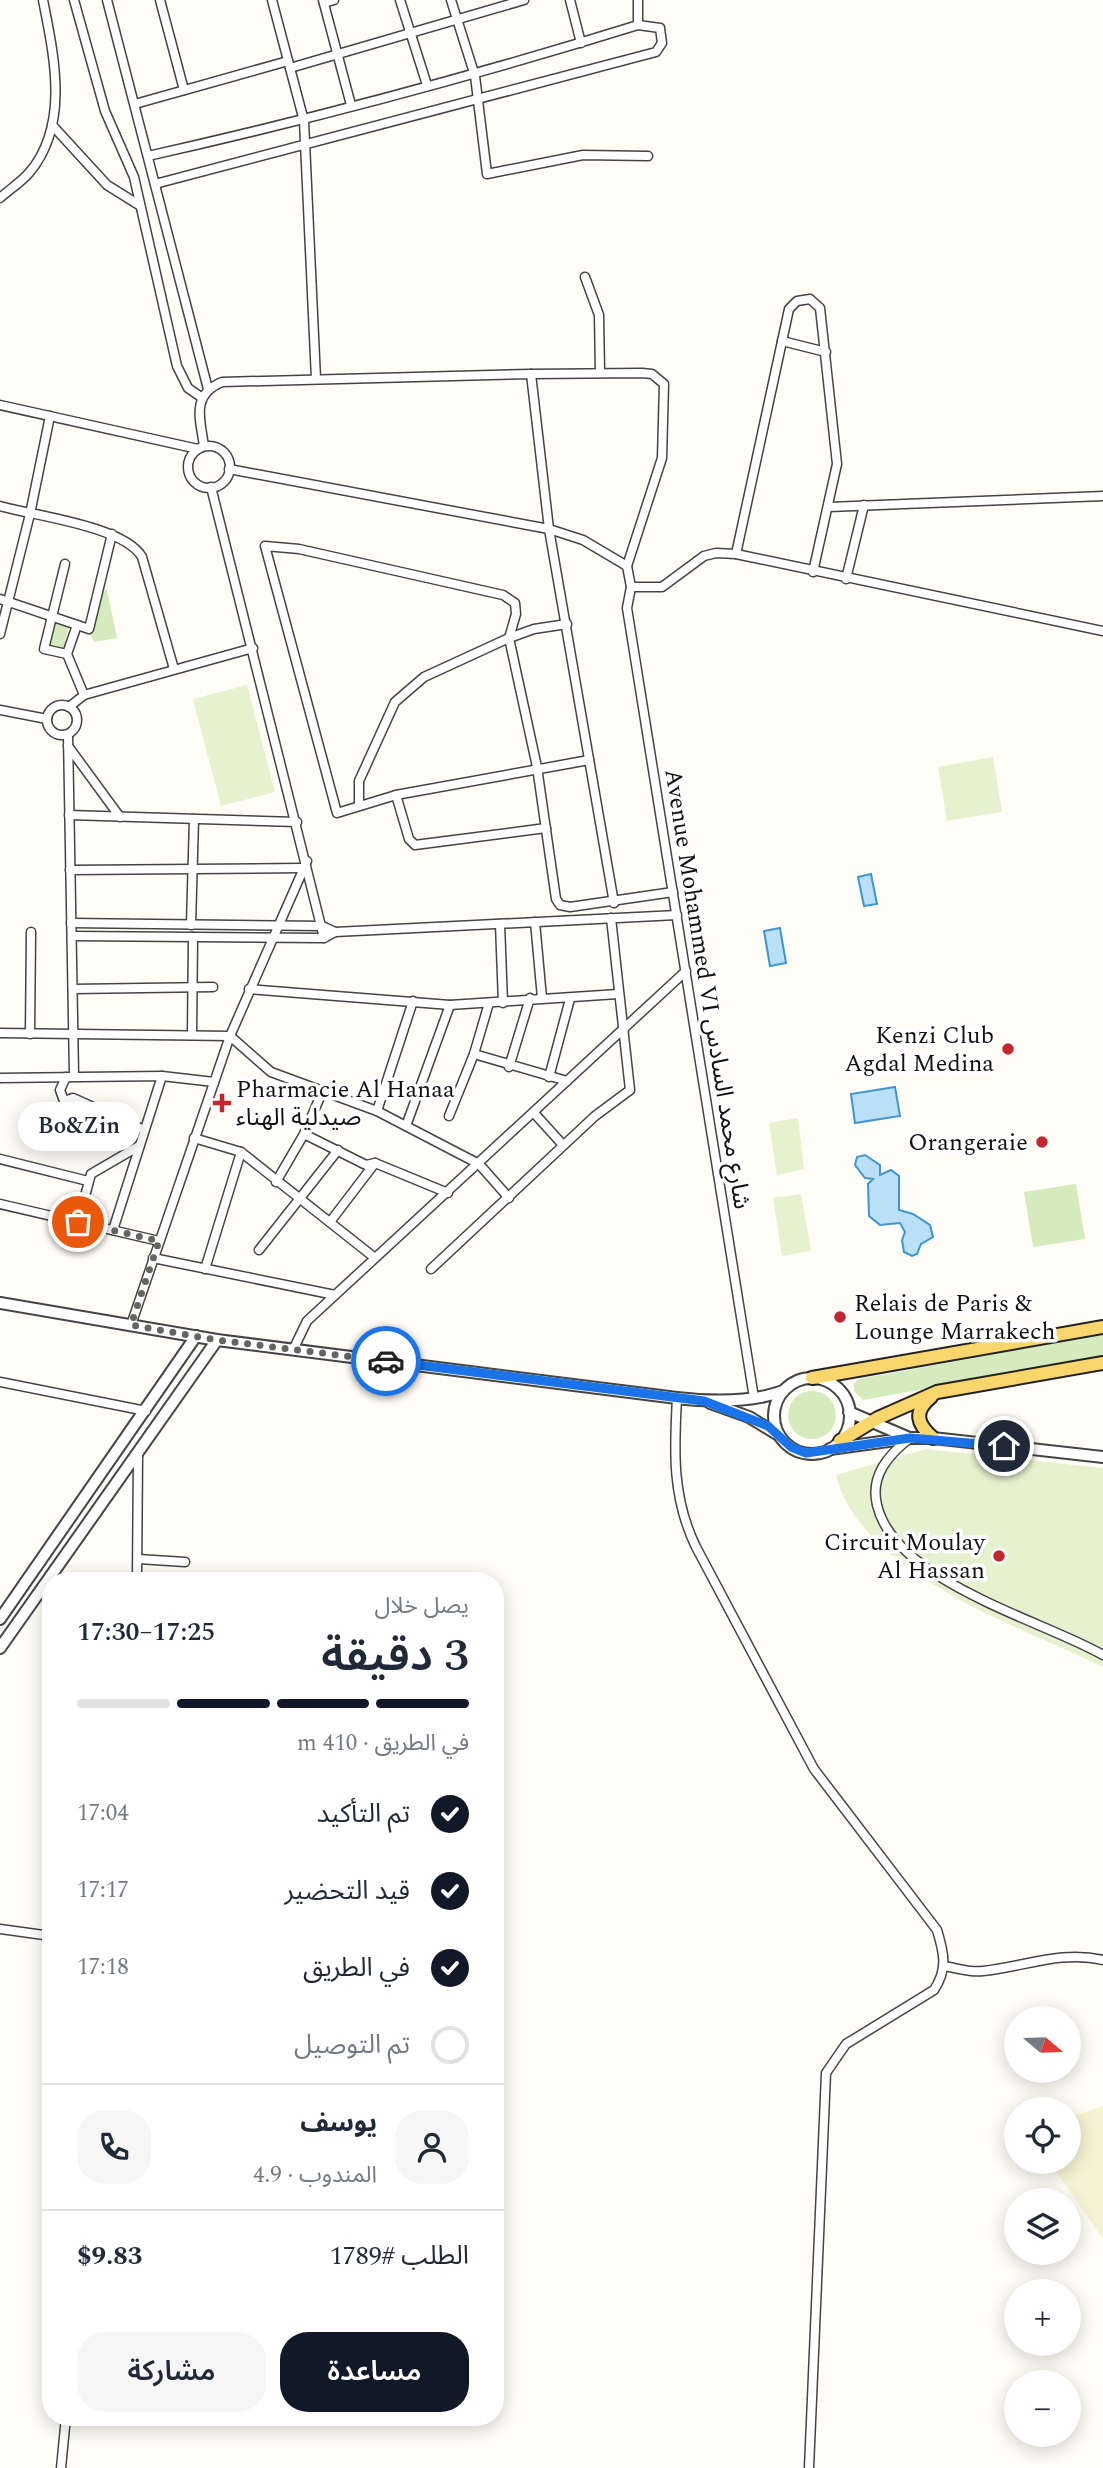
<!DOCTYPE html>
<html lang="ar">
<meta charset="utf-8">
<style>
:root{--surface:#fff;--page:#f6f6f7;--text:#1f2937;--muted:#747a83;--line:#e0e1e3;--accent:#111827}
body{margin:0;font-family:Spectral,"Noto Sans Arabic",serif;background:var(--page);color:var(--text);direction:rtl;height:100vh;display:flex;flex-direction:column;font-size:26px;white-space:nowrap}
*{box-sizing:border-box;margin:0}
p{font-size:23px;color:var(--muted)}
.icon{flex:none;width:38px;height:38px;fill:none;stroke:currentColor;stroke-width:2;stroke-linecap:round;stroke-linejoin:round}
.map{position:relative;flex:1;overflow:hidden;direction:ltr}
.drawer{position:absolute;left:42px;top:1572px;width:462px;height:854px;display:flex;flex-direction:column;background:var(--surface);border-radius:28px;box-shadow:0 4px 18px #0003;direction:rtl}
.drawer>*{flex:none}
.needle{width:46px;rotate:109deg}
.fabs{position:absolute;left:1004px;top:2006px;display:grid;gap:14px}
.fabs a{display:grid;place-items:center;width:77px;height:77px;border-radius:50%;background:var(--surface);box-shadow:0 4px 18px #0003;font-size:35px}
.pin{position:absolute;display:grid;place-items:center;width:60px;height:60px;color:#fff;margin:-30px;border:4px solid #fff;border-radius:50%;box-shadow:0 2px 7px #0007}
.courier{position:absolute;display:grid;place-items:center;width:70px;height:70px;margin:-35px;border:5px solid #1a73e8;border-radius:50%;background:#fff;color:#222;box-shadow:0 2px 9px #0007}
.bubble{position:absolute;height:49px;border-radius:24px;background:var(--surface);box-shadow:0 4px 18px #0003;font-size:23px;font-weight:600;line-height:49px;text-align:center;direction:rtl}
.headline em{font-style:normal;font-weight:600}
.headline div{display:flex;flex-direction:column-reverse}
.headline{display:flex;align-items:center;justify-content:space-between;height:119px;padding:0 35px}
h1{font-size:46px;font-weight:600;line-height:52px}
.bar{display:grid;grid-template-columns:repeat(4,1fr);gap:10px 7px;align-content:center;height:84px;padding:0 35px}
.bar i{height:9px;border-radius:5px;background:var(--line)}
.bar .on{background:var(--accent)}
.bar p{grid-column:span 4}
.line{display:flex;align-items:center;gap:18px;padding:0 35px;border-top:2px solid var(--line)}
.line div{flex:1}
.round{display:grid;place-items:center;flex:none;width:74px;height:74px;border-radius:28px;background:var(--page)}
ol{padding:0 35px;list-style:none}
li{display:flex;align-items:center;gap:21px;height:77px}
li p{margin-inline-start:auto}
li .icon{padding:7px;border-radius:50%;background:var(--accent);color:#fff;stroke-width:4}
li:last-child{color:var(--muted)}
li i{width:38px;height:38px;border:4px solid var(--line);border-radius:50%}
.action{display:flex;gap:14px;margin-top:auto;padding:14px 35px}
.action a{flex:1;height:80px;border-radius:28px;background:var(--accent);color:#fff;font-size:28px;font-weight:600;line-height:80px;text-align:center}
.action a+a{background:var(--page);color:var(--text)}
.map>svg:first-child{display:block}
.farmland{fill:#f6f3d4}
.green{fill:#d5ebbd}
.pitch{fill:#e6f2cf}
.water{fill:#b9e0f7;stroke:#3f96cf;stroke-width:2}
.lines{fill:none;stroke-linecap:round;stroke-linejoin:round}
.minor-casing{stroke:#444;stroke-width:11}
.tertiary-casing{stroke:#444;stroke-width:14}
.primary-casing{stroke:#222;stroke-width:16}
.minor{stroke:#fff;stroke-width:8}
.tertiary{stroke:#fff;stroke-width:10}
.primary{stroke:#f9d66b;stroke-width:12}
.done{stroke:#646461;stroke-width:7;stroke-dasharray:0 12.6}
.route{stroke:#1a73e8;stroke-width:9}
.poi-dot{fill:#c4262e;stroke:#fff;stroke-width:2.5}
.labels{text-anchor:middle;stroke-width:7;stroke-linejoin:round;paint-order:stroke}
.street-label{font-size:24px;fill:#111;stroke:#fff}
.poi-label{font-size:24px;fill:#111;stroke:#fff;text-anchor:end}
</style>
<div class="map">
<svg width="1103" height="2468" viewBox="0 0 1103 2468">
<rect width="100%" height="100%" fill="#fffdf5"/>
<polygon class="farmland" points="1103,2106 1103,2239 1049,2161 1069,2161 1069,2117"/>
<g class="green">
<polygon points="98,589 107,590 117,638 94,642 90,634"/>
<polygon points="51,621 69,625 63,652 45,647"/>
<polygon points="1076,1184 1085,1239 1033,1247 1024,1192"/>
<polygon points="1103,1334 1103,1357 863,1400 854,1391 854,1383 859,1379"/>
<circle cx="812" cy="1415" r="24"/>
</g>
<g class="pitch">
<polygon points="247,685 275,792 221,806 193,699"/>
<polygon points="993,757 1002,812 947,821 938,767"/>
<polygon points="798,1118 804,1169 777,1175 769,1123"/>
<polygon points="801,1194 811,1251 782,1256 773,1198"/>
<path d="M 926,1449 L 1103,1468 L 1103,1667 C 1020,1626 861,1575 836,1475 Z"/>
</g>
<g class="water">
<polygon points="871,874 877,904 864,906 858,877"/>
<polygon points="780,928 786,963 770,966 764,931"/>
<polygon points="895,1087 900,1116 855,1123 851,1094"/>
<polygon points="865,1155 880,1165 880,1175 891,1170 899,1176 899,1210 913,1214 930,1225 933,1237 921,1244 917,1254 912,1256 904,1252 902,1240 905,1232 900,1223 880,1225 869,1216 868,1184 873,1179 865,1178 855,1165 857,1157"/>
</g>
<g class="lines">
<g class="minor-casing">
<g id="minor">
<polyline points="74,0 105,111 134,177 177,366 188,388 201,397"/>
<polyline points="107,0 208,389"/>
<polyline points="160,0 184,90"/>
<polyline points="272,0 304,121 316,379"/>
<polyline points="323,0 351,105"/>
<polyline points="400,0 427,85"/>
<polyline points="451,0 475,76 487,174 583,155 648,156"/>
<polyline points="570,0 581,43"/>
<polyline points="324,3 334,0"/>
<polyline points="638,25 638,0"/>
<polyline points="290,68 524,0"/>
<polyline points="135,104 288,61"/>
<polyline points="52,125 107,185 139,205"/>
<path d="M 148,156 C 313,119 477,75 638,25 L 660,28 L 662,43 L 656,52 L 155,184"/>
<path d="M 0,198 C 9,190 21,182 29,173 C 70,125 54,56 43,0"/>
<polyline points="585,277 599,315 600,373"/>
<polyline points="782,341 826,352"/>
<polyline points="531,374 642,373 652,374 664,384 662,458 627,566"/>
<polyline points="0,405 198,449"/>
<path d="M 204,446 C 200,418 191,395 222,382 L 531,374 L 549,529 L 583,540 L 627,566 L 631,587 L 627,608 L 754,1398"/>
<circle cx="209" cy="467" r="21"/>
<polyline points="229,469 549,529 614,903"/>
<polyline points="211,487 324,938"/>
<path d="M 0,506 C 35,516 124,526 142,557 L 174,669"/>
<polyline points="829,507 1103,496"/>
<polyline points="736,554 789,309 797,301 810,299 820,308 837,464 813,572"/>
<polyline points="65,564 44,649 67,654"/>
<polyline points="846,579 864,505"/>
<polyline points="631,587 662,587 704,556 716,553 736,554 1103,631"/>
<polyline points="0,599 89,629 112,534"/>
<polyline points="567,624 534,629 509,638 537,767 556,899 560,905 570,907 673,892"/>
<polyline points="77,625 67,654 84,695"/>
<polyline points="0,634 30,514 50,416"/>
<circle cx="62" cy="720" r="15"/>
<polyline points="69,707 84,695 253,648"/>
<polyline points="0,710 47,719"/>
<polyline points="68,735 74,1075"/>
<polyline points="68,746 120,817"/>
<polyline points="396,795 409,839 415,845 546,828"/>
<polyline points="359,805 359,781 395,702 424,677 509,638 516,614 515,603 503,595 299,549 265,546 337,813 396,795 589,760"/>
<polyline points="69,815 297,822"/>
<polyline points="70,870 303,868"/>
<polyline points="535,922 542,998"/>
<polyline points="71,923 322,926 335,932"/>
<polyline points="500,924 503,1003"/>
<polyline points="191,925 194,819"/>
<polyline points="72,936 324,938 335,932 677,915"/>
<polyline points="73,989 213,987"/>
<polyline points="249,989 450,1005 618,994"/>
<polyline points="489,1003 474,1054 567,1081"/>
<polyline points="0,1033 230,1036 271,1072 377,1111 479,1164 509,1198"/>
<polyline points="30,1034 31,932"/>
<polyline points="192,1035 193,937"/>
<polyline points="509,1067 530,998"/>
<polyline points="66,1077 60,1090 64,1101 73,1098 144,1130"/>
<polyline points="549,1077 570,999"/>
<polyline points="0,1078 162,1076 214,1082"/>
<polyline points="377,1111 413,1001"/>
<polyline points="534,1113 563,1145"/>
<polyline points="449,1116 474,1054"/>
<polyline points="406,1126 450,1005"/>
<polyline points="304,1134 366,1165 375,1163 448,1193"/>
<polyline points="194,1138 241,1152 375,1258"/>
<polyline points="0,1159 88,1181"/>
<polyline points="276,1182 304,1134 323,1090"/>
<polyline points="0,1204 159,1241"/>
<polyline points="78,1222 91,1174 139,1146"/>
<polyline points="330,1222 375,1163"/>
<polyline points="113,1230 162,1076"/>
<polyline points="259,1250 338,1150"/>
<polyline points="153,1258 335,1295"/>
<polyline points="205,1269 241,1152"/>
<polyline points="431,1269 595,1116 630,1090 611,918"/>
<polyline points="131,1325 230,1036 307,861"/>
<polyline points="293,1350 307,1321 686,971"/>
<polyline points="0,1382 146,1411"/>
<path d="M 677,1398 C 674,1451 672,1498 696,1547 L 814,1769 L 937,1930 C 944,1953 948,1969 934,1990 L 846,2044 L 826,2073 L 809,2468"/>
<path d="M 910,1438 C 888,1455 870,1476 877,1505 C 895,1582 1042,1620 1103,1655"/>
<polyline points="138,1559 185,1562"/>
<polyline points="137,1580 138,1454"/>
<polyline points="0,1929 51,1936"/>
<path d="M 944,1966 C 957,1968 970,1973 983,1971 C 1024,1967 1061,1950 1103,1960"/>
<polyline points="61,2468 66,2417"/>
</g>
</g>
<g class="tertiary-casing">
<g id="tertiary">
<path d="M 0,1303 L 217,1340 L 677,1398 C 712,1402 750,1403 783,1391"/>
<circle cx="812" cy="1416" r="38"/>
<polyline points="710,1403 749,1417 777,1434"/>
<polyline points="849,1412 907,1437"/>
<polyline points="830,1449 910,1438 933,1438 1103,1457"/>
<polyline points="0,1619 196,1336"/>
<polyline points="0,1648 217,1340"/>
</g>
</g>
<g class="primary-casing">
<g id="primary">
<polyline points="812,1378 1103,1327"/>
<path d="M 931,1397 C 913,1412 917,1424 933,1438"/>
<polyline points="840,1441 878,1418 937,1392 1103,1363"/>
</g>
</g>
<use href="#minor" class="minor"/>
<use href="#tertiary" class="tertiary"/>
<use href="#primary" class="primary"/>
</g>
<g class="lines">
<polyline class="done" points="78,1222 159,1241 131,1325 217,1340 386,1361"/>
<polyline class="route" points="386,1361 704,1401 768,1426 791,1447 806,1453 910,1438 1004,1446"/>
</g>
<g class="poi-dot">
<circle cx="1008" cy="1049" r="7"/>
<path d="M218.5 1092.5h7v7h7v7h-7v7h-7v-7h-7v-7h7z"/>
<circle cx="1042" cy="1142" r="7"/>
<circle cx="840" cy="1317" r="7"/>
<circle cx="999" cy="1556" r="7"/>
</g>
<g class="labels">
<g class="street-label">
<text transform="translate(708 989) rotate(81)" y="8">Avenue Mohammed VI شارع محمد السادس</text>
</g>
<g class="poi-label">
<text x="994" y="1043">Kenzi Club<tspan x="994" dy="28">Agdal Medina</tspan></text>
<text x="236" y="1097" text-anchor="start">Pharmacie Al Hanaa<tspan x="236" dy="28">صيدلية الهناء</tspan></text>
<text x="1028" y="1150">Orangeraie</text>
<text x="854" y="1311" text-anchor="start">Relais de Paris &amp;<tspan x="854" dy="28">Lounge Marrakech</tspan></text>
<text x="985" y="1550">Circuit Moulay<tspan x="985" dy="28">Al Hassan</tspan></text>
</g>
</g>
</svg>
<div class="fabs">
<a><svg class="needle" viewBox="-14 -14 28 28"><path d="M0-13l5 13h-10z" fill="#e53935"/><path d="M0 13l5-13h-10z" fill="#747a83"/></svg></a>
<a><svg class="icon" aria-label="locate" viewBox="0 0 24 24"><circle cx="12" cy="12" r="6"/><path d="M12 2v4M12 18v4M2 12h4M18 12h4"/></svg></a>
<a><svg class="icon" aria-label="layers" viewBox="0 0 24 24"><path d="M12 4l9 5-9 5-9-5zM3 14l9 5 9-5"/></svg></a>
<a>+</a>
<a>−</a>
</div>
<div class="pin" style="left:78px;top:1222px;background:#ea580c"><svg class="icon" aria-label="bag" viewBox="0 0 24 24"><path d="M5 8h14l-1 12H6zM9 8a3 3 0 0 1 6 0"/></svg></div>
<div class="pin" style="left:1004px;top:1446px;background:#1f2937"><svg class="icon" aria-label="home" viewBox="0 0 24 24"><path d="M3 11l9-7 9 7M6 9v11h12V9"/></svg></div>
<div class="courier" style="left:386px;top:1361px"><svg class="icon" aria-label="car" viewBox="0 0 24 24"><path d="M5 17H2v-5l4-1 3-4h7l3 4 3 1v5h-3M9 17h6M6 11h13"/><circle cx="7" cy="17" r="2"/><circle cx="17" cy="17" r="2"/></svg></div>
<div class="bubble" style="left:18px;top:1102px;width:122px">Bo&amp;Zin</div>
<section class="drawer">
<div class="headline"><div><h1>3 دقيقة</h1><p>يصل خلال</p></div><em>17:25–17:30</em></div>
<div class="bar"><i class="on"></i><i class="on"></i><i class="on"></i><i></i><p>في الطريق · 410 m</p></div>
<ol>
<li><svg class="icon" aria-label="check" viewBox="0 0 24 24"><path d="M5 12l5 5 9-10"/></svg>تم التأكيد<p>17:04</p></li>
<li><svg class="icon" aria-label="check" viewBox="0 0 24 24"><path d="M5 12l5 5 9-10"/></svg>قيد التحضير<p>17:17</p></li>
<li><svg class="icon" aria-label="check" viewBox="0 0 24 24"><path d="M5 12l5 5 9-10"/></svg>في الطريق<p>17:18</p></li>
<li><i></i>تم التوصيل</li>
</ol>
<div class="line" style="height:126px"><a class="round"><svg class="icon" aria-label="person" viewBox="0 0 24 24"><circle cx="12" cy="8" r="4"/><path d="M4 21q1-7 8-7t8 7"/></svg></a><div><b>يوسف</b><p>المندوب · 4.9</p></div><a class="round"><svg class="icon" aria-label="phone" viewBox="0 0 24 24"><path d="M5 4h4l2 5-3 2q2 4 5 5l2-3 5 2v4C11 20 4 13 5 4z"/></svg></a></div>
<div class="line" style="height:91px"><div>الطلب #1789</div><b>$9.83</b></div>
<div class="action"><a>مساعدة</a><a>مشاركة</a></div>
</section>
</div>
